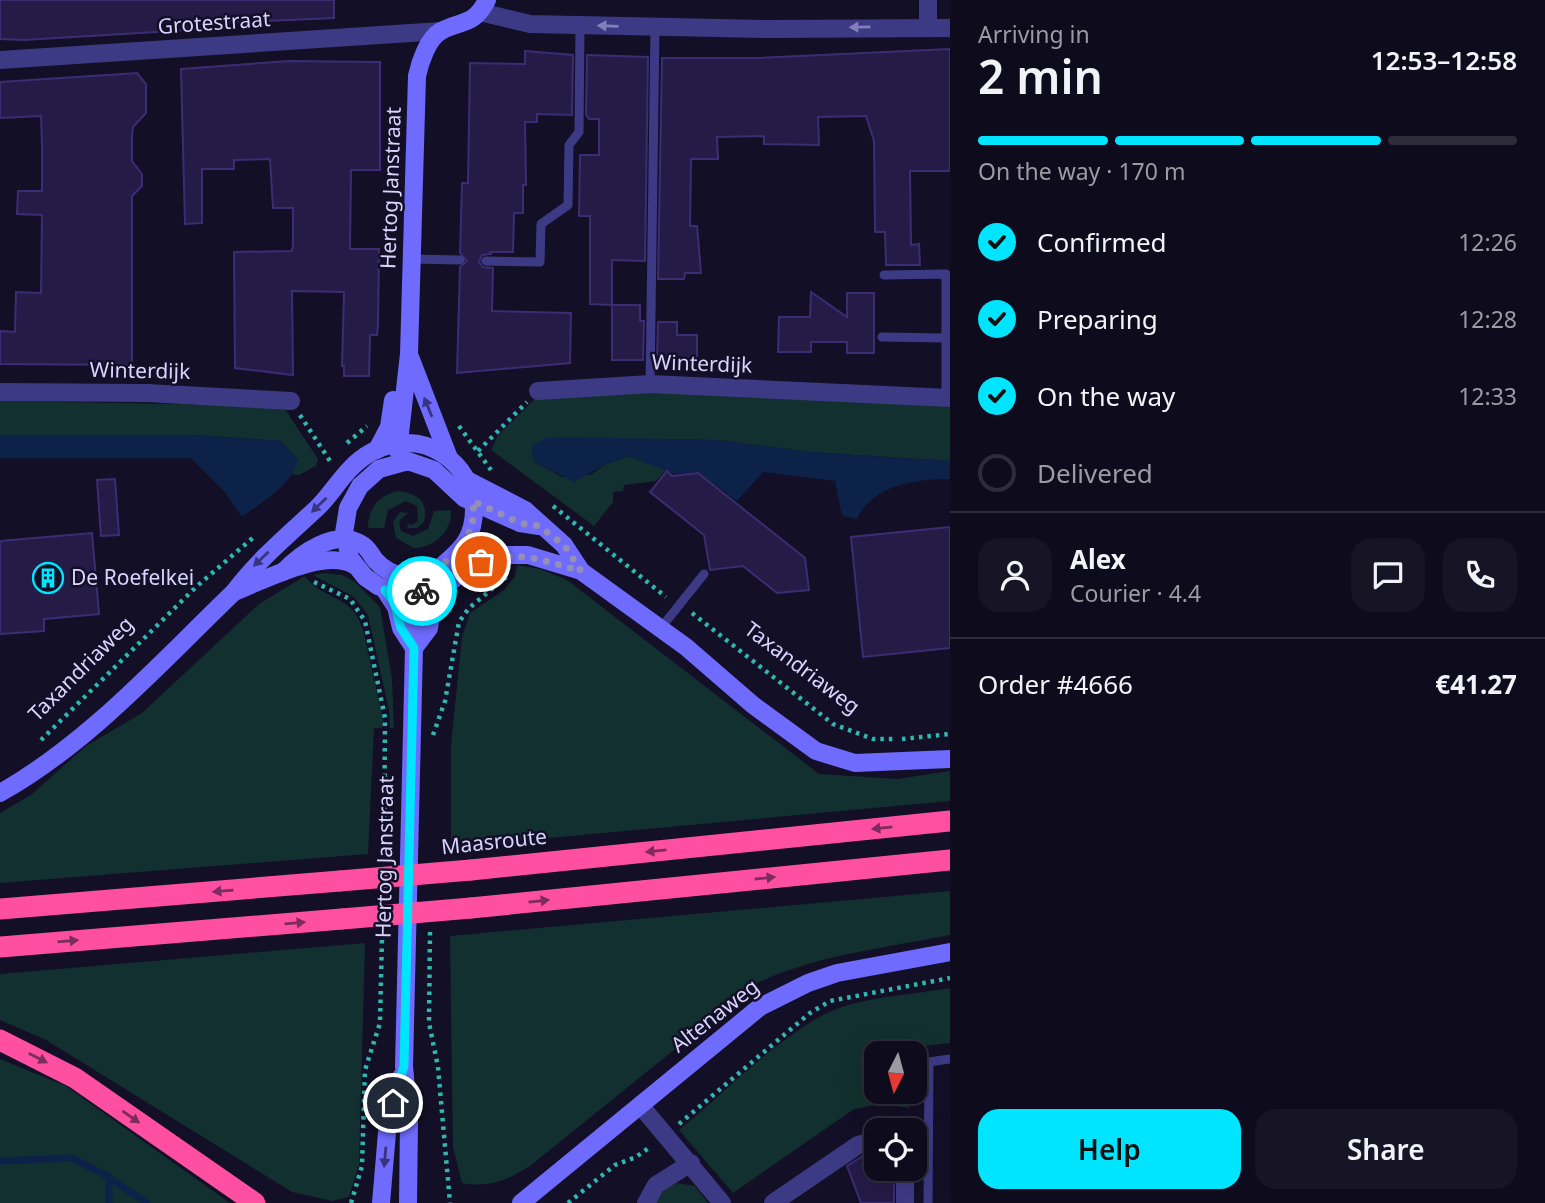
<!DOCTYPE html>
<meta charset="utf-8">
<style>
:root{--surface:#0e0b1c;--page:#171425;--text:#f1f3f6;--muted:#9b9ba3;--line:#2e2b3b;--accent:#00e5ff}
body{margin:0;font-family:"Noto Sans",sans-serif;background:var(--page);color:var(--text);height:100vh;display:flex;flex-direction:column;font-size:26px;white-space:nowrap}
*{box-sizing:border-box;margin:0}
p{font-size:23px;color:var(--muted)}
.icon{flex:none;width:38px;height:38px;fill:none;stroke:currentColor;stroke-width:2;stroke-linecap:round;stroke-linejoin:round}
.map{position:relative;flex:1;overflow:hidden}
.side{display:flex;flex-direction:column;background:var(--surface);width:595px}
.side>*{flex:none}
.needle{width:46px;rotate:186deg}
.fabs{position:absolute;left:864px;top:1041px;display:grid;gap:14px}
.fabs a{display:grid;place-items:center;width:63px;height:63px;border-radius:14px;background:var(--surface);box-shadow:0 7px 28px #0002,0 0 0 2px var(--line);font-size:35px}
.pin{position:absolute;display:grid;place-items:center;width:60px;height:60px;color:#fff;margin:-30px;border:4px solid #fff;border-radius:50%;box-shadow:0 2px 7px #0007}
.courier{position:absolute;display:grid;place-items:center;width:70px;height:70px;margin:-35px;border:5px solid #00e5ff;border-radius:50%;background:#fff;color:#222;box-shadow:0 2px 9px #0007}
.overview em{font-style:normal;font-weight:600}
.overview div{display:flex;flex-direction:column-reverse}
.overview{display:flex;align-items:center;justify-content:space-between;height:119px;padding:0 28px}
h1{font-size:46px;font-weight:600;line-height:52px}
.bar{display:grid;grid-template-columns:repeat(4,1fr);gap:10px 7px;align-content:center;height:84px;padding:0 28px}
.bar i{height:9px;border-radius:5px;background:var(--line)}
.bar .on{background:var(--accent)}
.bar p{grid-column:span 4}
.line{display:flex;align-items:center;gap:18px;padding:0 28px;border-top:2px solid var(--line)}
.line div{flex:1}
.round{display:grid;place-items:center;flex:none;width:74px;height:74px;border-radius:21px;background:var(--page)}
ol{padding:0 28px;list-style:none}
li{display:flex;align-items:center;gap:21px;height:77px}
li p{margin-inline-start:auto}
li .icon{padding:7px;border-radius:50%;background:var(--accent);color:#111;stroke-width:4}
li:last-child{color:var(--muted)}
li i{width:38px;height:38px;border:4px solid var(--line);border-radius:50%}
.action{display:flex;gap:14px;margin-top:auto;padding:14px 28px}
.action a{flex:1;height:80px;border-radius:21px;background:var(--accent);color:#111;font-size:28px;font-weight:600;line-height:80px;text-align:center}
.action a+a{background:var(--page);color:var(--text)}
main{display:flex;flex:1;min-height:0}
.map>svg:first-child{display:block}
.green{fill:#12302f}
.water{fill:#0c2248}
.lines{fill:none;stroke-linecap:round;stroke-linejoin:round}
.stream{stroke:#0c2248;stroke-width:7}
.building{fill:#241b47;stroke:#3b2d73;stroke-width:2}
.path{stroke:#2fb8b0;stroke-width:4.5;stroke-dasharray:3.5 5;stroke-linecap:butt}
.lane{stroke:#3d3a85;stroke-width:9}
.street{stroke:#3d3a85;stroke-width:18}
.secondary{stroke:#6f6bff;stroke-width:18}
.highway{stroke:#ff4fa3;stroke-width:21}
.highway-bridge{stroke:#ff4fa3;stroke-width:21}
.oneway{fill:#837fbc}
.oneway2{fill:#38347d}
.oneway3{fill:#7d2c5e}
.done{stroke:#948fb3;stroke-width:7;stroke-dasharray:0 12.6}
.route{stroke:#00e5ff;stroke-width:9}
.labels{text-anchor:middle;stroke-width:5;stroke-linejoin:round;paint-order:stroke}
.street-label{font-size:21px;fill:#d9d4ff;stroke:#130f26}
.poi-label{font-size:21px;fill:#d9d4ff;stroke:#130f26;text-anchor:start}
</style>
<main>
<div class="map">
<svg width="950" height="1203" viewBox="0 0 950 1203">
<rect width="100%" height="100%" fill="#130f26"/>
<g class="green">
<polygon points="633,390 950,403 950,461 810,452 716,440 546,438 533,461 562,477 590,475 606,464 629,456 666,470 656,481 624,485 623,491 613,492 613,502 594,526 491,450 498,435 539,395"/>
<polygon points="0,401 278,406 285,409 318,459 316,466 299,475 291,474 298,460 280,441 193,435 0,435"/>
<path d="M 398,491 C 418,493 429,502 424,522 L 417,528 L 408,528 L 407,524 L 412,525 L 418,521 L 417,506 L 406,501 L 388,510 L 384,528 L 368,528 C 368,508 379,495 398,491 Z"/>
<path d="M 451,510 C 452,532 435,547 414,548 L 396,538 L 393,522 L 400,512 L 408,513 L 399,521 L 401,531 L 413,536 L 428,529 L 434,511 Z"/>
<polygon points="517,565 540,569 567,580 819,774 897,779 950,771 950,801 451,847 451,745 462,637 470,613 504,590 515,576"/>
<polygon points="323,573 342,575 355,582 380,607 392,679 394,728 390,728 389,711 368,615 354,597 313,575"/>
<path d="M 305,576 C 325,603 353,592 364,633 L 383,720 L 382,728 L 374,728 L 368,854 L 0,883 L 0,813 L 32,794 L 86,746 L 142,713 L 259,604 Z"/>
<path d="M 950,891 L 950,935 C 885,948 817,955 757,983 L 530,1166 C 507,1180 490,1188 462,1183 L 453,1147 L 450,936 Z"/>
<polygon points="365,943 359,1164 349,1197 332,1201 292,1192 46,1040 0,1020 0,974"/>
<path d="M 950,988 L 950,1043 L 916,1047 L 915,1055 L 877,1054 L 877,1092 L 912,1092 L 910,1108 L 880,1104 L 854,1109 L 733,1193 L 679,1130 C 724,1094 792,1022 845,1006 C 878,996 916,994 950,988 Z"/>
<polygon points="0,1059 66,1086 230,1203 0,1203"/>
<polygon points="677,1183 695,1186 708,1203 655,1203 666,1188"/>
</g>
<g class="water">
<path d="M 0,435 L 193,435 L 281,441 L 298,460 C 293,484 261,503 242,517 L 224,491 L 191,458 L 0,458 Z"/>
<path d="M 566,437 L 716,440 L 810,452 L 950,461 L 950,479 C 915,479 873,485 857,519 L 844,516 L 841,512 L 835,481 L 763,472 L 737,501 L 698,472 L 673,474 L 629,456 L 606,464 L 574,482 L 533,461 L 532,445 L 546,438 Z"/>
</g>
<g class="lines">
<g class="stream">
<polyline points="0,1161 71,1158 102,1173 147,1203"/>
<polyline points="109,1177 109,1203"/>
</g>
</g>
<g class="building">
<polygon points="0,0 334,0 334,18 222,23 222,28 24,40 0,39"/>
<polygon points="950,49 950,171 910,171 911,245 919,244 920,265 886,265 885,232 875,232 874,141 866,116 818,117 819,145 764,144 764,136 717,137 718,159 691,159 690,226 697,226 701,273 685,273 684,279 658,279 662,58 757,58"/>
<polygon points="525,51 573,55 572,115 537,114 537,122 525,122 526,185 523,185 523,213 514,213 513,252 490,252 491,254 482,255 479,262 483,267 493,268 492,311 571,313 570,363 457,373 460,267 467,261 460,253 462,183 468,183 470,63 525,64"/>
<polygon points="587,55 648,57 645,261 612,260 612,305 590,304 590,216 579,216 580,155 599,155 599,119 589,119 586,115"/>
<polygon points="289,61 380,62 380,170 351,170 350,249 379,249 378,324 377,335 370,335 369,376 344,376 344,366 342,366 344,292 292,291 293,375 235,368 234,252 292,251 293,245 293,208 273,208 270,159 234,160 234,169 202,169 202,223 185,224 181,69"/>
<polygon points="137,73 146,84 146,113 133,127 132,136 132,161 142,174 142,186 132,196 132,365 0,364 0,331 15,332 16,292 41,293 42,215 17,214 18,191 42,191 42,146 41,116 0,118 0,82"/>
<polygon points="811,292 847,317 847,293 874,293 874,353 847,353 847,342 811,342 811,352 778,352 779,317 810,317"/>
<polygon points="612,305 640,305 640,321 644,321 643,360 612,360"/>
<polygon points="658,322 677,322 677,335 697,335 697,361 657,360"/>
<polygon points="667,471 672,476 698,473 805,558 809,590 777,593 743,566 710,570 704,535 650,492"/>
<polygon points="115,479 119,535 101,536 97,480"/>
<polygon points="950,527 950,648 863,657 851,537"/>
<polygon points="92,533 99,614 44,619 44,631 0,634 0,541"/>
<polygon points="876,1152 877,1169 894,1169 894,1203 861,1203 847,1166 863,1156"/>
</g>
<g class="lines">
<g class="path">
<polyline points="300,415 330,461"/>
<polyline points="459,426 491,470"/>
<polyline points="347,443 367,426"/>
<polyline points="478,451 527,402"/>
<polyline points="553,506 666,597"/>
<polyline points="314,582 350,599 365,621 385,718 384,858"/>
<polyline points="692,613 833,724 873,739 893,739"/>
<polyline points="433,735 445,701 459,622 469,608 510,574"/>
<polyline points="902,739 950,734"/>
<polyline points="41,740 196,587 255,536"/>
<polyline points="430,932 429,1023 438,1067 450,1203"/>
<polyline points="679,1124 810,1013 830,1001 950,978"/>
<polyline points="351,1203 362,1166 365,1070 380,1023 382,937"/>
<polyline points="568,1203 615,1165 636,1157 650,1147"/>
</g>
<g class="lane">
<polyline points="412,259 460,260"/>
<polyline points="486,261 540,262 541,224 568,205 569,145 579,132 580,26"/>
<polyline points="884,275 946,274 946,398"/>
<polyline points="882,337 946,338"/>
<polyline points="650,384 655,28"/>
<polyline points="660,629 704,574"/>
<polyline points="928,1203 929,1062 950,1059"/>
</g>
<g class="street">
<polyline points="480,12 530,24 767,29 950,28"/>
<polyline points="928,27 928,0"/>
<polyline points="0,60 441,31"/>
<polyline points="538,391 650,384 950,398"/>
<polyline points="0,392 147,393 291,401"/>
<polyline points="640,1105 722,1203"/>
<polyline points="905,1169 905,1203"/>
<polyline points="646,1203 656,1185 691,1163"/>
<polyline points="773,1203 858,1145 877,1140"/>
</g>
<g class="secondary">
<polyline points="410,357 449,458"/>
<polyline points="377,450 389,427 393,400"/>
<path d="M 398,451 L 409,354 L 417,76 C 420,62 428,38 441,31 C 462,20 474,26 487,0"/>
<polyline points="467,480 525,510 564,545 581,571"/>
<polyline points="539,526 520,523 464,498 434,470 408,461 379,469 360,486 348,508 344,533 350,558 365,577 378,586 402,595 438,590 471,567 502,555 528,555 581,571 686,647 753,705 816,751 855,763 950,759"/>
<path d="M 283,572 C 300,554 335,528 361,544 C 368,547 371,555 375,560 C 391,578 415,581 436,572"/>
<polyline points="385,590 396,607 401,628 414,648"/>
<path d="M 234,592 C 264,580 325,548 354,565"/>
<polyline points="414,648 429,628 433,603 443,587"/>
<path d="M 0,793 C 89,743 161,662 234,592 C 258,560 287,536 316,509 C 330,496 338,481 351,468 C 375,443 413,434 443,454 C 461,466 473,485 474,507 C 475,556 439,557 422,590 C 414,607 415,629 414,648 L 404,1066 L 409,1121 L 408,1203"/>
<polyline points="381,1203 388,1121 401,1077"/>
<polyline points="521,1203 760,1007 808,983 837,973 950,952"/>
</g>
<g class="highway">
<polyline points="471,870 950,821"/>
<polyline points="471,908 950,860"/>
<polyline points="0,909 340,881"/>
<polyline points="0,947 342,919"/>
<polyline points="0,1040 75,1078 255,1203"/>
</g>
<g class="highway-bridge">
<polyline points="340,881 471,870"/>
<polyline points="342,919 471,908"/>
</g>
</g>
<defs><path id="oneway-solid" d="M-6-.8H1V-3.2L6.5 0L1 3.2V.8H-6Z" transform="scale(1.75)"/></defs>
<g class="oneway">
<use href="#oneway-solid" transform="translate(608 26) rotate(-178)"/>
<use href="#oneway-solid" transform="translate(860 27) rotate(179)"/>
</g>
<g class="oneway2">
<use href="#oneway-solid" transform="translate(428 407) rotate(-112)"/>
<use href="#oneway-solid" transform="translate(319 505) rotate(136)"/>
<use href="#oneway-solid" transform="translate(261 559) rotate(136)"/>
<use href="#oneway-solid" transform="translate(385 1157) rotate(95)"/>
</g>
<g class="oneway3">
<use href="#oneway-solid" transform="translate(882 828) rotate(174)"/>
<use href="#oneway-solid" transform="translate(656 851) rotate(174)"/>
<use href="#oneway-solid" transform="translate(765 878) rotate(-6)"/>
<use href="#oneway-solid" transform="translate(223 891) rotate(175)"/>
<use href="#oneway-solid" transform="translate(539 901) rotate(-6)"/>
<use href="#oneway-solid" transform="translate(295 923) rotate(-5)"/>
<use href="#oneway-solid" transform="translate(68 941) rotate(-5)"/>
<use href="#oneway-solid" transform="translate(38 1058) rotate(27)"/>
<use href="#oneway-solid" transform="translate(131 1117) rotate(35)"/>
</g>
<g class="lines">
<path class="done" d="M 422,591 C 441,556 478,551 473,501 L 520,523 L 539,526 L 564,545 L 581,571 C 545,561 517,549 481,562"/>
<polyline class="route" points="393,1103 404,1066 414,648 401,628 394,602 385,590 402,595 420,595 422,591"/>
</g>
<defs>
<g id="building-ring" transform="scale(1.575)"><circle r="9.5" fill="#130f26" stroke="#00e5ff" stroke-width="1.5"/><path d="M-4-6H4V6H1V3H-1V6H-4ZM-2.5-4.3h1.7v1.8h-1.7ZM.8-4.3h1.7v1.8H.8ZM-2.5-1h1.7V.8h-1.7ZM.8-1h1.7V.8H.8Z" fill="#00e5ff"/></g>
</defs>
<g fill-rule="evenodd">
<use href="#building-ring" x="48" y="578"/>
</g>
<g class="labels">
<g class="street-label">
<text transform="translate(214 23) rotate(-4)" y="7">Grotestraat</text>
<text transform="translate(391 188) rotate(-88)" y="7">Hertog Janstraat</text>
<text transform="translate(702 364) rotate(2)" y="7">Winterdijk</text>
<text transform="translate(140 371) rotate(1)" y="7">Winterdijk</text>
<text transform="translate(802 668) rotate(37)" y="7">Taxandriaweg</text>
<text transform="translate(81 669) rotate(-45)" y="7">Taxandriaweg</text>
<text transform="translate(494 842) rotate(-6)" y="7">Maasroute</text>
<text transform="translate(385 857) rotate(-89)" y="7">Hertog Janstraat</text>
<text transform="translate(715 1016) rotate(-38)" y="7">Altenaweg</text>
</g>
<g class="poi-label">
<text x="71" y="585">De Roefelkei</text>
</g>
</g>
</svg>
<div class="fabs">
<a><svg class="needle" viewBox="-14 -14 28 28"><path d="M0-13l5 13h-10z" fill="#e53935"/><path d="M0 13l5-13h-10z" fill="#9b9ba3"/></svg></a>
<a><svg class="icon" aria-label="locate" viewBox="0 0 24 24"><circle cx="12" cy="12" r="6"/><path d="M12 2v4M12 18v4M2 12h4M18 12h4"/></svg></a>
</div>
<div class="pin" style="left:481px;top:562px;background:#ea580c"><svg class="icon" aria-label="bag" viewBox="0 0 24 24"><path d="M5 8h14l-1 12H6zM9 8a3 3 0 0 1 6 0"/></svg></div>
<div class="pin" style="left:393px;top:1103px;background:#1f2937"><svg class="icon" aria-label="home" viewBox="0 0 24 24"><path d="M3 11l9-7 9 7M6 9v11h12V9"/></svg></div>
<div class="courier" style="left:422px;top:591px"><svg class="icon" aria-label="bike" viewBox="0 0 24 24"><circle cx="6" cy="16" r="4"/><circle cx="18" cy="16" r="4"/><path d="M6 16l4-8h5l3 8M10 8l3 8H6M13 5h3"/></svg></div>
</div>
<section class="side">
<div class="overview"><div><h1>2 min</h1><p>Arriving in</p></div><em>12:53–12:58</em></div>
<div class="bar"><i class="on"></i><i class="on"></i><i class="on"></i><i></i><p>On the way · 170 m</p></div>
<ol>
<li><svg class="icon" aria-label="check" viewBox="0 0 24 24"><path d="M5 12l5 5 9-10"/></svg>Confirmed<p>12:26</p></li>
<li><svg class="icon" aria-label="check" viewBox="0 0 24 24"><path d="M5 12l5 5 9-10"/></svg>Preparing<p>12:28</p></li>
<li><svg class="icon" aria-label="check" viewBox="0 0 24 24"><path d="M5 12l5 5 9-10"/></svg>On the way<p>12:33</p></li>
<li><i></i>Delivered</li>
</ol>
<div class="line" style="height:126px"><a class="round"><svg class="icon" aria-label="person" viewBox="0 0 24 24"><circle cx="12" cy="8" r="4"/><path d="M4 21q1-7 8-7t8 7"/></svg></a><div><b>Alex</b><p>Courier · 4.4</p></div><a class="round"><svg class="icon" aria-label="chat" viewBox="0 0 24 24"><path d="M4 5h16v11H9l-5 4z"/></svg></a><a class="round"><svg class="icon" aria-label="phone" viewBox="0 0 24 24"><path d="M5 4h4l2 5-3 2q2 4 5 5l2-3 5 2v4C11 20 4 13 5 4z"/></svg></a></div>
<div class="line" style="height:91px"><div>Order #4666</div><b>€41.27</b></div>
<div class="action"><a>Help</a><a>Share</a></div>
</section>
</main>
